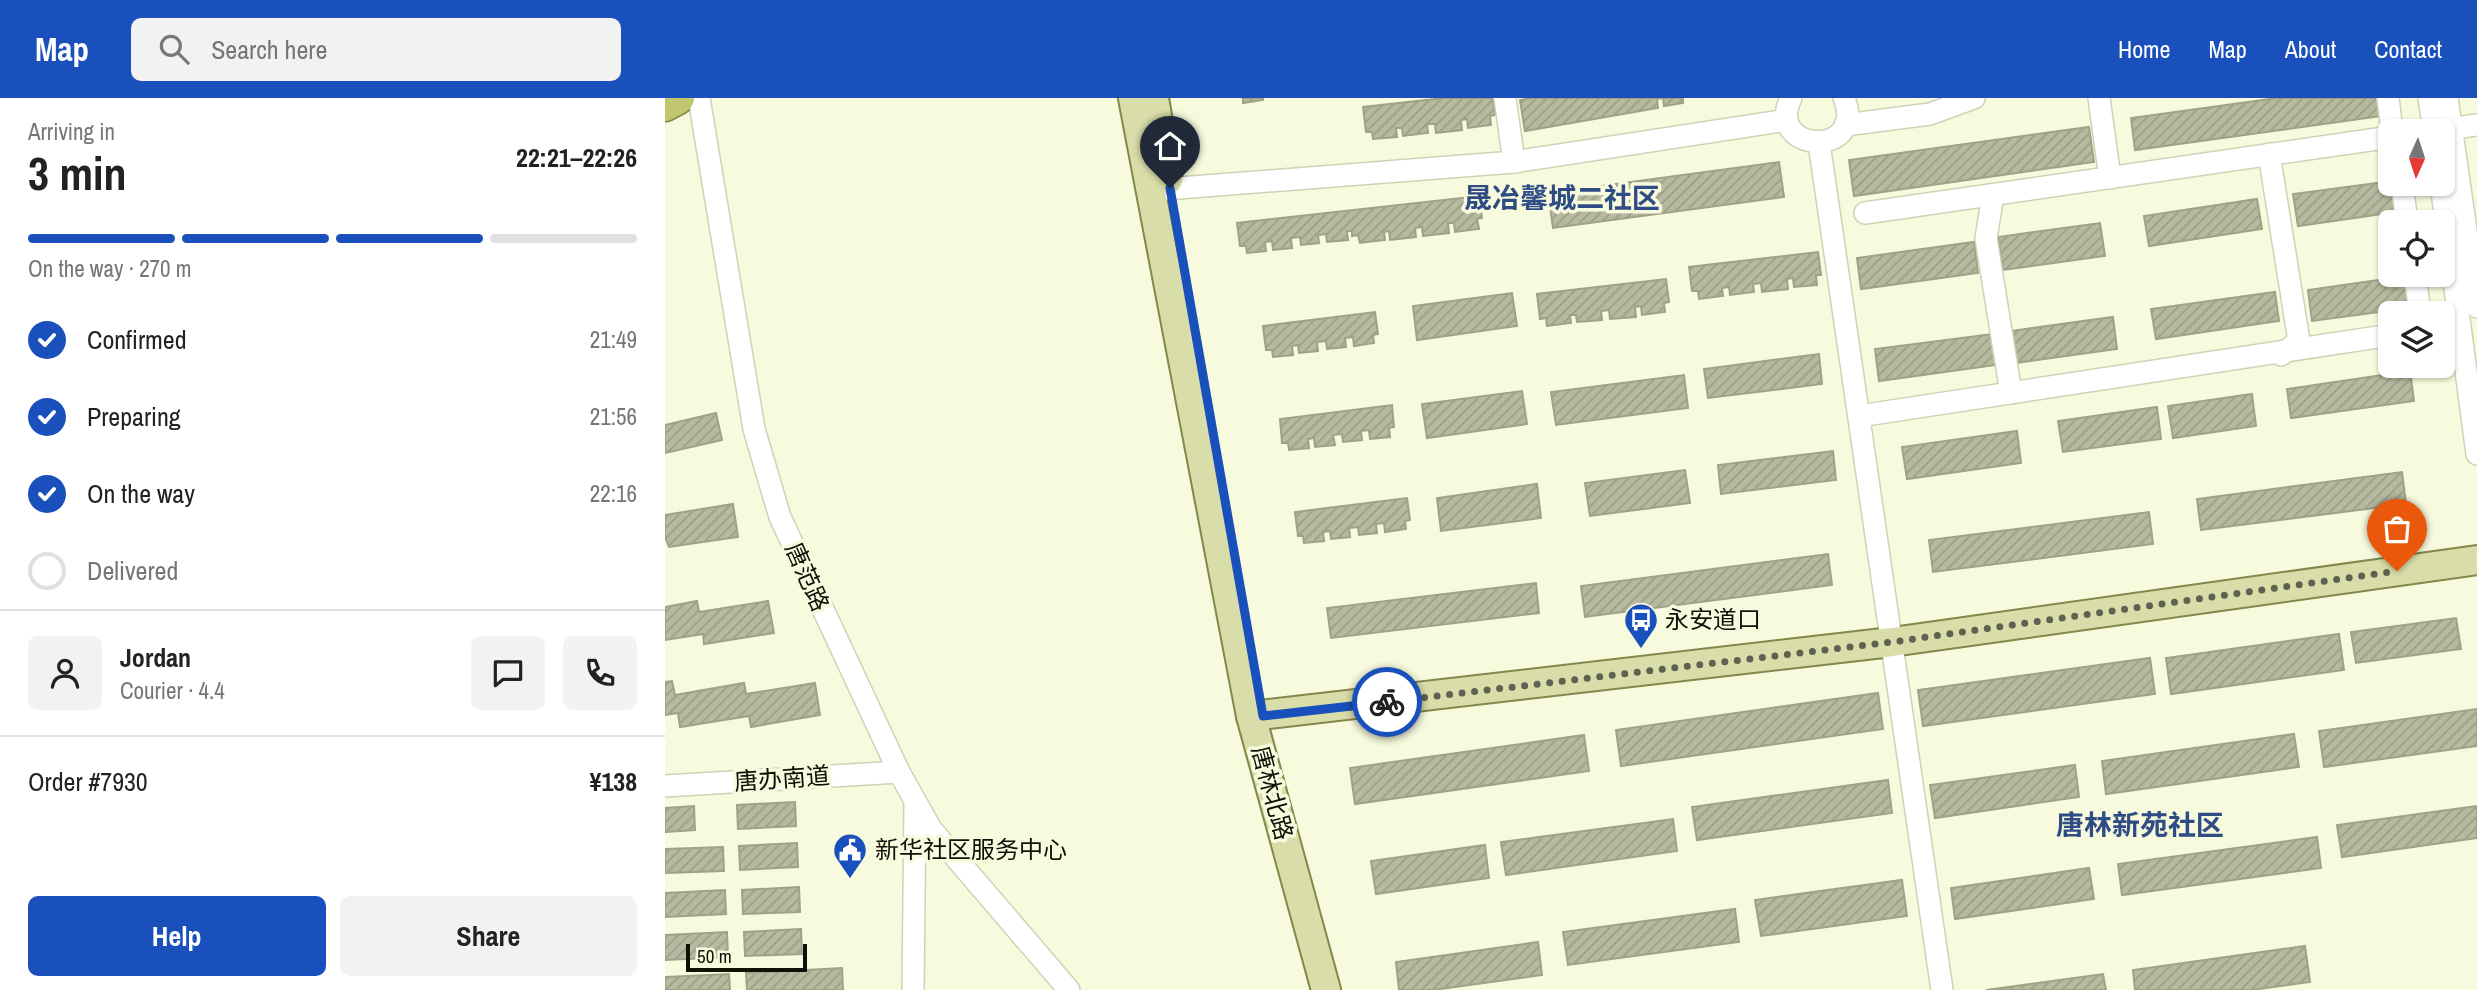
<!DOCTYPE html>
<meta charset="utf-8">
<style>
:root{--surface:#fff;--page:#f2f2f2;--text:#222;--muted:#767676;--line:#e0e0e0;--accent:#1a50bc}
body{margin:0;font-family:"Archivo Narrow","Noto Sans SC",sans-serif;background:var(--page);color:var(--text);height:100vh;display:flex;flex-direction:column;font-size:26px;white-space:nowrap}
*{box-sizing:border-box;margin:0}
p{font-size:23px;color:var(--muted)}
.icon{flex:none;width:38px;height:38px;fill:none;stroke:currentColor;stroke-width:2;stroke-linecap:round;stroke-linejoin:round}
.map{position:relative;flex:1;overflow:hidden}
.panel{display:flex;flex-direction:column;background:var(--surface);width:665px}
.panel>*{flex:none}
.needle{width:46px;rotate:183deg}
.fabs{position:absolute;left:1713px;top:21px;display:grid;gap:14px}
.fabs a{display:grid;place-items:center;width:77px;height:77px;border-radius:10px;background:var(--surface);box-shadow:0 2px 5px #0004;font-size:35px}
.scale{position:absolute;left:21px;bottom:18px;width:121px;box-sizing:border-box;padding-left:7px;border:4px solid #0f1006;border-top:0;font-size:19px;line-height:24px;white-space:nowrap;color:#0f1006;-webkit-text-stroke:5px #f7fadd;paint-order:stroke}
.pin{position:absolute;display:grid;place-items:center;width:60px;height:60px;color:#fff;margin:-72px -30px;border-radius:50% 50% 50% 0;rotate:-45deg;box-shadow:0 0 7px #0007}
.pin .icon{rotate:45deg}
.courier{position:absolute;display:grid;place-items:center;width:70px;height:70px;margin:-35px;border:5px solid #1a50bc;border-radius:50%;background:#fff;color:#222;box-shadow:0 2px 9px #0007}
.headline em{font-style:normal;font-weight:700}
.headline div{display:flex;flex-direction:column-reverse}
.headline{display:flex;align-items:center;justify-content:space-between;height:119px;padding:0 28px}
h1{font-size:46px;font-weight:700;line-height:52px}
.bar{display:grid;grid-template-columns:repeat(4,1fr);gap:10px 7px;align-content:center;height:84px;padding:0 28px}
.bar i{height:9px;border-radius:5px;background:var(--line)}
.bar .selected{background:var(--accent)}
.bar p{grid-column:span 4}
.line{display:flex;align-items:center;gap:18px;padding:0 28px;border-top:2px solid var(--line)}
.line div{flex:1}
.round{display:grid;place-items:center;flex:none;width:74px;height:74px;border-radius:10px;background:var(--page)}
ol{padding:0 28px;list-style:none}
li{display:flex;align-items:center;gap:21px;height:77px}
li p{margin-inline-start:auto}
li .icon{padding:7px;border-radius:50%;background:var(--accent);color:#fff;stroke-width:4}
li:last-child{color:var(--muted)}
li i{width:38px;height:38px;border:4px solid var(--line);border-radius:50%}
.cta{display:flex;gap:14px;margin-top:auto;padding:14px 28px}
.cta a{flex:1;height:80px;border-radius:10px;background:var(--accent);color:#fff;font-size:28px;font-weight:700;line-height:80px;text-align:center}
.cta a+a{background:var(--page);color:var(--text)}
header{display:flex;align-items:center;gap:42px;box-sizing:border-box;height:98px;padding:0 35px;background:var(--accent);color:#fff}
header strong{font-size:33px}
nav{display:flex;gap:38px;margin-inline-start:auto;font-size:24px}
.search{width:490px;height:63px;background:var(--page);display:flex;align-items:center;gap:18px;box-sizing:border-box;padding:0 24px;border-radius:10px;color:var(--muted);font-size:26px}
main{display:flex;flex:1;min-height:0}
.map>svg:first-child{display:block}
.building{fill:url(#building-hatch);stroke:#a0a288;stroke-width:2}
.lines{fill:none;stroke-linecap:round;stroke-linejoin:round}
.minor-casing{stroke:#cfd2b6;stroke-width:24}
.major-casing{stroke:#82874a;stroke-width:32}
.highway-casing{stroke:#82874a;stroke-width:35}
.minor{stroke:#fff;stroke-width:21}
.major{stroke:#d9dda9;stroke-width:28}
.highway{stroke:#c0c76f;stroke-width:32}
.done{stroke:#606251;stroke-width:7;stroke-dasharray:0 12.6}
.route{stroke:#1a50bc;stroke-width:9}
.labels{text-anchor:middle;stroke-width:7;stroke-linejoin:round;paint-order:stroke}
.street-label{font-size:24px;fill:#0f1006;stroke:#f7fadd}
.poi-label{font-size:24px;fill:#0f1006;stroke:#f7fadd;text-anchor:start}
.quarter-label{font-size:28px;font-weight:bold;fill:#2f4c84;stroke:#f7fadd}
</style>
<header>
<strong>Map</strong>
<div class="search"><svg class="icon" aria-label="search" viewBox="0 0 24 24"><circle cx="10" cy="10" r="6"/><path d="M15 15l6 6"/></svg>Search here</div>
<nav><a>Home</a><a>Map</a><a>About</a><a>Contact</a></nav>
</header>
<main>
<section class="panel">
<div class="headline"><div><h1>3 min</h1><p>Arriving in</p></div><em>22:21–22:26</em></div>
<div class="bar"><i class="selected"></i><i class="selected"></i><i class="selected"></i><i></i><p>On the way · 270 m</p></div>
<ol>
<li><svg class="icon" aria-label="check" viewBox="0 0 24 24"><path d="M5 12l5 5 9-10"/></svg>Confirmed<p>21:49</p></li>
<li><svg class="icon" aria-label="check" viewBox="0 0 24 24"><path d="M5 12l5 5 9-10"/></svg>Preparing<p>21:56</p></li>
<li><svg class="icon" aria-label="check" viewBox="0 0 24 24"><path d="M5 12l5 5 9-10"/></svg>On the way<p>22:16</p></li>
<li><i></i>Delivered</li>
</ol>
<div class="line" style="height:126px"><a class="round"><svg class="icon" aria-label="person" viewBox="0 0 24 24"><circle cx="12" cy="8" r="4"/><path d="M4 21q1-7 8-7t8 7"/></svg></a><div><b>Jordan</b><p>Courier · 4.4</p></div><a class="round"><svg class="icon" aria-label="chat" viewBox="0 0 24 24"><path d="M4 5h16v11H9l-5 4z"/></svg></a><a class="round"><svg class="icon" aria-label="phone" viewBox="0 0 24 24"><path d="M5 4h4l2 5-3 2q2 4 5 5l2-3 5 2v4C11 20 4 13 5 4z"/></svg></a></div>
<div class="line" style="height:91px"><div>Order #7930</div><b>¥138</b></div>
<div class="cta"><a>Help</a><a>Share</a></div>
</section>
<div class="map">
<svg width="1812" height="892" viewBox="0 0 1812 892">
<defs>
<pattern id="building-hatch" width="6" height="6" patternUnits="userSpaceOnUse" patternTransform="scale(1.75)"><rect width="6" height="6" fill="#b7ba9f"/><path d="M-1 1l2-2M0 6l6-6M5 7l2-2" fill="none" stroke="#9c9f87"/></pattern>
</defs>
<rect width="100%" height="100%" fill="#f7fadd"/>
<g class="building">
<polygon points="578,0 598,0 598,2 578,5"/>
<polygon points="779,0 828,0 830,17 825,18 826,27 803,30 802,21 796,22 797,32 771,35 770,26 762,26 763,35 738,38 737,30 731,30 732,39 708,41 707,34 701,34 698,9"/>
<polygon points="867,0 1018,0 1018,5 999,8 998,0 992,1 993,10 860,33 855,2"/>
<polygon points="1612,0 1715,0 1717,18 1470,52 1466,20"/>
<polygon points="1424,29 1429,64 1189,98 1184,62"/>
<polygon points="1114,64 1119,99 888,130 883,95"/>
<polygon points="1726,83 1732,114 1633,128 1628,96"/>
<polygon points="814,98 817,120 812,121 814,131 790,134 789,125 783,125 784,135 758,138 757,129 750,130 751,139 725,142 724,133 719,134 720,142 695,145 693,137 687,138 687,133 682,133 683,142 662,144 661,136 653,137 654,145 636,147 635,139 626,140 627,150 608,152 607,143 600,144 601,153 582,155 581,148 575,148 572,125"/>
<polygon points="1592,101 1597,131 1484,148 1479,118"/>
<polygon points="1435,125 1440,158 1338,172 1333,139"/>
<polygon points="1309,144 1313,175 1196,191 1192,160"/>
<polygon points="1153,154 1156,177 1151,177 1152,187 1129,189 1128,180 1122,181 1123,191 1097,194 1096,185 1088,186 1089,194 1065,197 1064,189 1057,190 1058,198 1034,201 1033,193 1027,193 1024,169"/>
<polygon points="1742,178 1746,210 1647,223 1643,192"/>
<polygon points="1001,181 1004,204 999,205 1000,214 977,217 976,208 970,209 971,219 945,221 944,212 936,213 937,222 912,224 911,217 905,217 906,225 882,228 881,220 875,221 872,196"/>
<polygon points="1610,194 1614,223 1491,241 1486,211"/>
<polygon points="847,195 852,228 752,242 748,208"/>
<polygon points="710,214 713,236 708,237 709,245 689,248 688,239 680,240 681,249 662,251 661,243 652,244 653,253 634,255 633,247 627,248 628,257 608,259 607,252 601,252 598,228"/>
<polygon points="1448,219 1452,251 1350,265 1346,233"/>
<polygon points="1327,236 1331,267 1214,283 1210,251"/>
<polygon points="1154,256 1157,286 1043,300 1039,271"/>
<polygon points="1745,273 1749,303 1626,320 1622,291"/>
<polygon points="1019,277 1023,310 891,327 886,294"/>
<polygon points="857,293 862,326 762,340 757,306"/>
<polygon points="1587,296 1591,328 1508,340 1503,308"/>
<polygon points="727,307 729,329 724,330 725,339 705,341 704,332 696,333 697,342 678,344 677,336 668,337 670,347 650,349 649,340 643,341 644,350 624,352 623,345 617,345 615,321"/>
<polygon points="1492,309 1496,341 1398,354 1393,323"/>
<polygon points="51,315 57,342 0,355 0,327"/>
<polygon points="1352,333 1356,365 1242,381 1237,349"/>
<polygon points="1168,353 1171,382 1056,396 1053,367"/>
<polygon points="1020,372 1025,405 925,418 920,385"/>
<polygon points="1737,374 1741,406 1536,432 1532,401"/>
<polygon points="872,386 876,420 776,433 772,400"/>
<polygon points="742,400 745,422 740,423 741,431 720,434 719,425 711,426 712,435 694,437 693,429 684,430 685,439 666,441 665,433 658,434 659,443 639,445 638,438 633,438 630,414"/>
<polygon points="68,406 73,439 4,449 0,439 0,417"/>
<polygon points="1484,414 1488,446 1268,474 1264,442"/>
<polygon points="1163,456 1167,487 920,519 916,488"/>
<polygon points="871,485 874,515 666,540 662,510"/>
<polygon points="32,503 34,514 103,503 109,535 39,546 38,536 0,542 0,509"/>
<polygon points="1791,520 1796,551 1691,565 1686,534"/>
<polygon points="1674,536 1679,572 1506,596 1501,560"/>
<polygon points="1485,560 1490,596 1258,628 1253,592"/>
<polygon points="7,583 10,597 79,585 81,596 150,585 155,617 86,629 84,618 15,629 13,615 0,617 0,584"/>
<polygon points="1213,595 1218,631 956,668 951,632"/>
<polygon points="1812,611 1812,648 1659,669 1654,633"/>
<polygon points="1629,636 1634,669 1441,696 1437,663"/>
<polygon points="919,637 924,673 690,706 685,670"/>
<polygon points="1410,667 1414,699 1270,720 1265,687"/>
<polygon points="1223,682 1227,715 1032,742 1027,709"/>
<polygon points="130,704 131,728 73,731 72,707"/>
<polygon points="29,708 30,732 0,734 0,710"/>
<polygon points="1812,708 1812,740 1677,759 1672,727"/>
<polygon points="1008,721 1012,753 841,777 836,744"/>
<polygon points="1652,739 1656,770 1457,797 1453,766"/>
<polygon points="132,745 133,769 75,772 74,748"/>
<polygon points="820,747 824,780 711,796 706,763"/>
<polygon points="58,749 59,773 0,775 0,751"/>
<polygon points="1424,770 1429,801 1290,821 1286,790"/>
<polygon points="1237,782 1242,818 1096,838 1090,802"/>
<polygon points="134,789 135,814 78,816 77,792"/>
<polygon points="60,792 61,816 0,819 0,795"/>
<polygon points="1070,811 1074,844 903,867 898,834"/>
<polygon points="136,831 137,856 80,858 79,834"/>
<polygon points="62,834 63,859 0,862 0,837"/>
<polygon points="873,844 877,877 768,892 734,892 731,864"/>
<polygon points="1640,848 1645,884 1587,892 1470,892 1468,872"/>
<polygon points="177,870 178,892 82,892 81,875"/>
<polygon points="64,876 65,892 0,892 0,879"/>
<polygon points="1438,876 1441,892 1321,892"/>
</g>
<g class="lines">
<g class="minor-casing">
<g id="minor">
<polyline points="34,0 89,331 115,419 234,674 266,731 404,892"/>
<polyline points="840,0 849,64"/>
<path d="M 1126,0 C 1099,55 1203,61 1179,0"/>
<polyline points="1434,0 1445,80"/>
<polyline points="1723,0 1727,33"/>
<polyline points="1764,0 1769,33"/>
<polyline points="1782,0 1812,209"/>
<polyline points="1180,27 1265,16 1309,0"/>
<polyline points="1769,33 1812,27"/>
<polyline points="1154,45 1277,892"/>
<polyline points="1604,56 1634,243 1616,257"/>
<polyline points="1737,86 1742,124"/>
<polyline points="1776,86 1812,356"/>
<polyline points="488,92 849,64 1122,22"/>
<polyline points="1328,97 1321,140 1346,295"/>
<polyline points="1200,115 1726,39"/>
<polyline points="1750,177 1755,215"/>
<polyline points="1194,318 1726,237"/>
<polyline points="0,688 234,674"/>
<polyline points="248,892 250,706"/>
</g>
</g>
<g class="major-casing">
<g id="major">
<polyline points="468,0 586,618 661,892"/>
<polyline points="489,0 503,82"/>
<polyline points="586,618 1227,544 1812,462"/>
</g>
</g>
<g class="highway-casing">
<polyline id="highway" points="0,7 13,0"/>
</g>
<use href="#minor" class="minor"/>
<use href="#major" class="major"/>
<use href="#highway" class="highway"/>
</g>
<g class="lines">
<polyline class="done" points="722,604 1227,544 1732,473"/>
<polyline class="route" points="505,90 598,618 722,604"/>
</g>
<defs>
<g id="bus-pin" transform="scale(1.75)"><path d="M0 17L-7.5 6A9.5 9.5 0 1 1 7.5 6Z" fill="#1a50bc" stroke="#f7fadd"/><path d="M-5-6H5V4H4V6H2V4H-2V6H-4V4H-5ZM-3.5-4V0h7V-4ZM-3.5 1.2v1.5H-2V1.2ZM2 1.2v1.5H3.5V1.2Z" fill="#fff"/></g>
<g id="civic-pin" transform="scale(1.75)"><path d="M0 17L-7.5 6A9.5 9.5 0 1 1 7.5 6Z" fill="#1a50bc" stroke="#f7fadd"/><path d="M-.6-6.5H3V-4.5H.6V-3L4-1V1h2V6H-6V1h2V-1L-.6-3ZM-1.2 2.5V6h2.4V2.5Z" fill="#fff"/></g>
</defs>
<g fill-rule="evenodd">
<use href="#bus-pin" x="976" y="522"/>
<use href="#civic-pin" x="185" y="752"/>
</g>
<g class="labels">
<g class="street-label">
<text transform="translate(142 479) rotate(66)" y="8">唐范路</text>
<text transform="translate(117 681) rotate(-4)" y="8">唐办南道</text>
<text transform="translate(607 695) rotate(75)" y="8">唐林北路</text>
</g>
<g class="poi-label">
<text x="1000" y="530">永安道口</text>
<text x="210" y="760">新华社区服务中心</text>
</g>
<g class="quarter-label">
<text x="897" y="110">晟冶馨城二社区</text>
<text x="1475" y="737">唐林新苑社区</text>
</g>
</g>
</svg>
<div class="fabs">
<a><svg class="needle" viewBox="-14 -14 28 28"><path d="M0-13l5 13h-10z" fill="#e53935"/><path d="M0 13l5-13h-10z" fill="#767676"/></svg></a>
<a><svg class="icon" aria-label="locate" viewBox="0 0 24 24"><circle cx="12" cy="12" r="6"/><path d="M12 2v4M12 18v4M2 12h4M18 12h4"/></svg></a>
<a><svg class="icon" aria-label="layers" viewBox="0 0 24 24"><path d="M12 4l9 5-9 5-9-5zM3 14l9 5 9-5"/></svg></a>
</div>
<div class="scale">50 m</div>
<div class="pin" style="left:1732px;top:473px;background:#ea580c"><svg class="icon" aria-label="bag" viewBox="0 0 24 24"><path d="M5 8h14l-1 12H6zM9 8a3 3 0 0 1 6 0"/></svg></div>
<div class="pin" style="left:505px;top:90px;background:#1f2937"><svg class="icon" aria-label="home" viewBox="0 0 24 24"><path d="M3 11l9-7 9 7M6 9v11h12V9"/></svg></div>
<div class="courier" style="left:722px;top:604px"><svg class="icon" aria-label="bike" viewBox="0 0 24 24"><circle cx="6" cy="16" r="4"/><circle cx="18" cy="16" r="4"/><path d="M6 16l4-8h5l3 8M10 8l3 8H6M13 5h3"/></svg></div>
</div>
</main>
